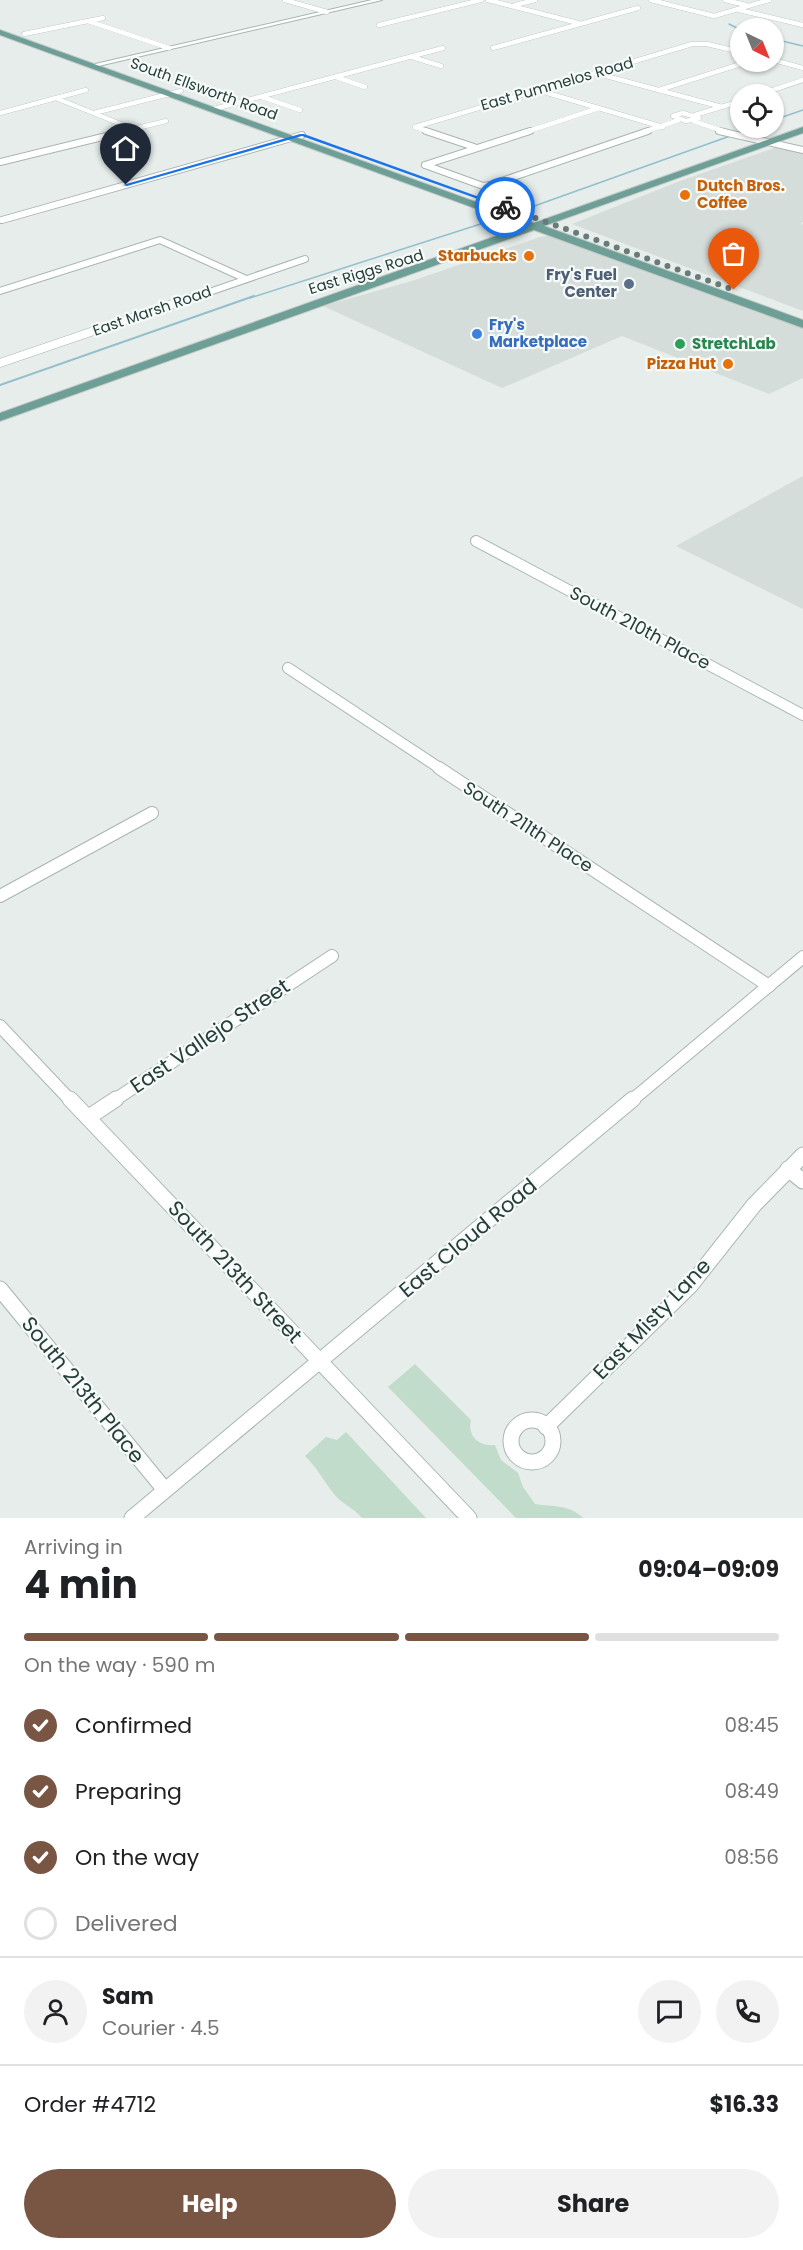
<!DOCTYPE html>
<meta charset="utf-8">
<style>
:root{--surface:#fff;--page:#f2f2f2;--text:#202124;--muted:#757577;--line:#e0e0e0;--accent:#795544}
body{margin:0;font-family:Poppins,sans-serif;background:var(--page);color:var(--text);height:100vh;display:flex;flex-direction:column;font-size:22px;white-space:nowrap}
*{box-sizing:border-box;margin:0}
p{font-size:20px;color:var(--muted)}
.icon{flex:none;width:33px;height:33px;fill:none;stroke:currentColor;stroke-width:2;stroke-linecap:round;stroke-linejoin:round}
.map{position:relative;height:1518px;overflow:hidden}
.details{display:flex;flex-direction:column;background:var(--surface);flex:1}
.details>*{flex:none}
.needle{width:39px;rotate:137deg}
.controls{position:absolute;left:730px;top:18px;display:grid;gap:12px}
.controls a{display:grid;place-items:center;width:54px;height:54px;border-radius:50%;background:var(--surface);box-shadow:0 2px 4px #0004;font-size:30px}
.pin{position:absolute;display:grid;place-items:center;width:51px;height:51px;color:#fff;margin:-62px -26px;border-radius:50% 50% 50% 0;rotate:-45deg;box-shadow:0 0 6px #0007}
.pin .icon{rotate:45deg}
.courier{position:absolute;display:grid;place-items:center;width:60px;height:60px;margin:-30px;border:4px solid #1a73e8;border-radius:50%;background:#fff;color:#222;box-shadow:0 2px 8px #0007}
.summary em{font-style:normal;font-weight:700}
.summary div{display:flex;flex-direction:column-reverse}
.summary{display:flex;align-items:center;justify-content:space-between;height:102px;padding:0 24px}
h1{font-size:39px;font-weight:700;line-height:45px}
.bar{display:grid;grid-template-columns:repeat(4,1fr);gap:9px 6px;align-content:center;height:72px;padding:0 24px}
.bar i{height:8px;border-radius:4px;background:var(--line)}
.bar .selected{background:var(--accent)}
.bar p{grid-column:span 4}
.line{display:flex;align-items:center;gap:15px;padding:0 24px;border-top:2px solid var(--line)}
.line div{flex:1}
.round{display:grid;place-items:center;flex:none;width:63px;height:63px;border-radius:32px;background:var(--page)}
ol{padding:0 24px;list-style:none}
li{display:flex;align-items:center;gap:18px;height:66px}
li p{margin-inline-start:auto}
li .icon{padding:6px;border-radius:50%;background:var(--accent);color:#fff;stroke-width:4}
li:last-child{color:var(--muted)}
li i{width:33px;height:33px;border:3px solid var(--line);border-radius:50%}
.action{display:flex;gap:12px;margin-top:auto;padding:12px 24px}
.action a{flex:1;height:69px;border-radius:36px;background:var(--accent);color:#fff;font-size:24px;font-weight:700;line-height:69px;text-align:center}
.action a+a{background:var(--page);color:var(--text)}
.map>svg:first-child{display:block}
.built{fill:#d4ddda}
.green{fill:#c1dccb}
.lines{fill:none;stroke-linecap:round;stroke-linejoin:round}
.stream-far1{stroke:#93bfcd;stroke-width:1.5}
.stream{stroke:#93bfcd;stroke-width:2}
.minor-far5-casing{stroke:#a9b5b2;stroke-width:5}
.minor-far4-casing{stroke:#a9b5b2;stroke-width:8}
.minor-far3-casing{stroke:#a9b5b2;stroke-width:9}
.minor-far2-casing{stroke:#a9b5b2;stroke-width:12}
.minor-far1-casing{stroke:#a9b5b2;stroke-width:14}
.minor-casing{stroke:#a9b5b2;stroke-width:17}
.tertiary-casing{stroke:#a9b5b2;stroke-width:2}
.primary-casing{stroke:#c2c9c8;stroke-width:2}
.minor-far5{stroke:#fff;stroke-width:4.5}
.minor-far4{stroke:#fff;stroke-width:6}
.minor-far3{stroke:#fff;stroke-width:8}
.minor-far2{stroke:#fff;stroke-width:10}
.minor-far1{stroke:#fff;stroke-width:12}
.minor{stroke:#fff;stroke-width:15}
.tertiary{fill:#fff;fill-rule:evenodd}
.primary{fill:#6e9f97;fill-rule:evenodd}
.route{fill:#1a73e8}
.done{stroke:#697b78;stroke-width:6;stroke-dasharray:0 10.8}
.food-dot{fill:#e8710a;stroke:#f6faf8;stroke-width:2}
.service-dot{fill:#5c6f8a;stroke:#f6faf8;stroke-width:2}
.shop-dot{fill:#3f7fe0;stroke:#f6faf8;stroke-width:2}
.leisure-dot{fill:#2e9e5b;stroke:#f6faf8;stroke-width:2}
.labels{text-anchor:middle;stroke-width:4.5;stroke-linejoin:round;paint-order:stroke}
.far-street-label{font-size:15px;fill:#263e3a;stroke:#f6faf8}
.far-food-label{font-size:15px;font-weight:bold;fill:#c56008;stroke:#f6faf8;text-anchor:end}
.far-service-label{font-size:15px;font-weight:bold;fill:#4e5e75;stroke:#f6faf8;text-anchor:end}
.far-shop-label{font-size:15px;font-weight:bold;fill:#366cbe;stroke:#f6faf8;text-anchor:start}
.far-leisure-label{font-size:15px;font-weight:bold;fill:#27864d;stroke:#f6faf8;text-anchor:start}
.street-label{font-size:18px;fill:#263e3a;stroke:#f6faf8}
.near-street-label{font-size:21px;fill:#263e3a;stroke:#f6faf8}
</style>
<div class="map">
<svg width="803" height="1518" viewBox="0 0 803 1518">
<rect width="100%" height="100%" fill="#e6edeb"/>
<g class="built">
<polygon points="777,147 803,152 803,222 801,223 803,225 803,311 572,224 680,181"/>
<polygon points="549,236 803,327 803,378 769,394 622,336 502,388 323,306 412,281 540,237"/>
<polygon points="803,476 803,609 676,546"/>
</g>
<g class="green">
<path d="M 415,1364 L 471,1420 C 467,1436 479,1447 495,1445 L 501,1460 L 518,1473 L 523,1487 L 535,1504 C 553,1507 569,1504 583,1518 L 516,1518 L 388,1387 Z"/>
<path d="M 346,1432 L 426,1518 L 362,1518 C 354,1508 341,1503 334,1494 C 323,1480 319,1470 305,1456 L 326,1437 L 337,1440 Z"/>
</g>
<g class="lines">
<g class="stream-far1">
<polyline points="729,24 741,30"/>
<polyline points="774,39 803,46"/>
<polyline points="774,120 803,110"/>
<polyline points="736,134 753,128"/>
<polyline points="526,209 730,136"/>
<polyline points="250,298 493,220"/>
</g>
<polyline class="stream" points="0,385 254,296"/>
<g class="minor-far5-casing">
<g id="minor-far5">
<polyline points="285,0 327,12"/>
<polyline points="488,0 578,23"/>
<polyline points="651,0 714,16 769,0"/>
<polyline points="725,0 746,5"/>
<polyline points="515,5 535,0"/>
<polyline points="739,10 803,25"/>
<polyline points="88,21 169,48"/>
<polyline points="379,25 481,0"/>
<polyline points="24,34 103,18"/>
<polyline points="493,48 638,8"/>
<polyline points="412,57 441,66"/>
<polyline points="774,60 803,68"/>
<polyline points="595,73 722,107"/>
<polyline points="336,77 365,87"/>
<polyline points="537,90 663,127"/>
<polyline points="659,90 747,62"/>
<polyline points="761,94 803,80"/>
<polyline points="262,97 300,110"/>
<polyline points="58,99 131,128"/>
<polyline points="214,109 443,48"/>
<polyline points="0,113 86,90"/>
<polyline points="94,113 181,91"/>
<polygon points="683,113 699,118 686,121 673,116"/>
<polyline points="695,115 741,101"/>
<polyline points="693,121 726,132"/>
<polyline points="121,132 166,121"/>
<polyline points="430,132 415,127 692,44 707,44 741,52"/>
<polyline points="526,132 599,108"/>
<polyline points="644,132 679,120"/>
</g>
</g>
<g class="minor-far4-casing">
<g id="minor-far4">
<polyline points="426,131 474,147"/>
<polyline points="719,131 803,150"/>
<polyline points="0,162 127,131"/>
<polyline points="425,165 483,186 490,185 648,131"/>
<polyline points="425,165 530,131"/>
<polyline points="2,220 302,135"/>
<polyline points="0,291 160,240 246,279"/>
<polyline points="192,298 305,259"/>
</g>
</g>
<g class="minor-far3-casing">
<polyline id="minor-far3" points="0,363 196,296"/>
</g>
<g class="minor-far2-casing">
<g id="minor-far2">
<polyline points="476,541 803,715"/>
<polyline points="288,668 441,769"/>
</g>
</g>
<g class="minor-far1-casing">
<g id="minor-far1">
<polyline points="439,768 769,986"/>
<polyline points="0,896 152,813"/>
<polyline points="0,1026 71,1101"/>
<polyline points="113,1101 332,956"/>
<polyline points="631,1101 803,957"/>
</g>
</g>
<g class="minor-casing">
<g id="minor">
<polyline points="70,1099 469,1518"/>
<polyline points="89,1117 116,1099"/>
<polyline points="788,1169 803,1181"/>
<polyline points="0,1289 165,1490"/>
<circle cx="532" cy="1441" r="21"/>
<polyline points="546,1427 690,1286 754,1205 803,1155"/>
<polyline points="132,1518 633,1099"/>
</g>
</g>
<g class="tertiary-casing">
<polygon id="tertiary" points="372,0 382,0 94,67 91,65"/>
</g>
<g class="primary-casing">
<polygon id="primary" points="0,30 534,223 803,127 803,133 544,226 803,320 803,328 534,230 0,421 0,413 524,226 0,35"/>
</g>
<use href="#minor-far5" class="minor-far5"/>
<use href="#minor-far4" class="minor-far4"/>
<use href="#minor-far3" class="minor-far3"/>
<use href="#minor-far2" class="minor-far2"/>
<use href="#minor-far1" class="minor-far1"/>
<use href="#minor" class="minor"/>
<use href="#tertiary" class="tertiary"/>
<use href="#primary" class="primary"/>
</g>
<polygon class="route" points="300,134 304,134 507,207 503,208 302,136 127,186 123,185"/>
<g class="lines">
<polyline class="done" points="505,207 734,290"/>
</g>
<g class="food-dot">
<circle cx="685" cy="195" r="6"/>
<circle cx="529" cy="256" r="6"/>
<circle cx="728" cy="364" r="6"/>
</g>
<circle class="service-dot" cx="629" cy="284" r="6"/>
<circle class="shop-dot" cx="477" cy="334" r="6"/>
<circle class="leisure-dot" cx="680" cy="344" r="6"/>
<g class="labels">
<g class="far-street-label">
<text transform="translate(557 84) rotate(-16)" y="5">East Pummelos Road</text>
<text transform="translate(204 89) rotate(20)" y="5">South Ellsworth Road</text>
<text transform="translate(366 272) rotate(-17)" y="5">East Riggs Road</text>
<text transform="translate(152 311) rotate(-19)" y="5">East Marsh Road</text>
</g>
<g class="far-food-label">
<text x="697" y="191" text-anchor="start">Dutch Bros.<tspan x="697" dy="17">Coffee</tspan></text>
<text x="517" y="261">Starbucks</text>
<text x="716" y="369">Pizza Hut</text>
</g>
<g class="far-service-label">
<text x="617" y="280">Fry's Fuel<tspan x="617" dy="17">Center</tspan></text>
</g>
<g class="far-shop-label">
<text x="489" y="330">Fry's<tspan x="489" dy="17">Marketplace</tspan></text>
</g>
<g class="far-leisure-label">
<text x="692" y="349">StretchLab</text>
</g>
<g class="street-label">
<text transform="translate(640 628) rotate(28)" y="6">South 210th Place</text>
<text transform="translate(528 827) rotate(33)" y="6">South 211th Place</text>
</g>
<g class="near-street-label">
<text transform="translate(210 1036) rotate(-34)" y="7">East Vallejo Street</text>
<text transform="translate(468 1238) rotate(-40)" y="7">East Cloud Road</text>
<text transform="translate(235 1272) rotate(47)" y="7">South 213th Street</text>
<text transform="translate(652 1319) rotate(-46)" y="7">East Misty Lane</text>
<text transform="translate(83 1390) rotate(51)" y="7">South 213th Place</text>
</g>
</g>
</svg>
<div class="controls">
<a><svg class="needle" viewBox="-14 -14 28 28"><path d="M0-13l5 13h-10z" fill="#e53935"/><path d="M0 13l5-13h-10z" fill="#757577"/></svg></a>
<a><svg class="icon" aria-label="locate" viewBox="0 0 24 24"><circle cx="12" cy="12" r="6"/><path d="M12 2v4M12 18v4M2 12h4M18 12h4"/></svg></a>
</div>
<div class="pin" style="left:734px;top:290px;background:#ea580c"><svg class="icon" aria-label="bag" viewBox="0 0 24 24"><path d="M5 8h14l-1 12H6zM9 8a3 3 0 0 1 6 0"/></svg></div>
<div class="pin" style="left:126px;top:185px;background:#1f2937"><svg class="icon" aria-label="home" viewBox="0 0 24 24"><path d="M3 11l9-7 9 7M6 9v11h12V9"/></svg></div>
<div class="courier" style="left:505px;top:207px"><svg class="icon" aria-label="bike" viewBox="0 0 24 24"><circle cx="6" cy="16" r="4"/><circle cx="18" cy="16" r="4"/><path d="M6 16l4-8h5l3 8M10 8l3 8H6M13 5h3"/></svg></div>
</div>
<section class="details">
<div class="summary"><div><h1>4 min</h1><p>Arriving in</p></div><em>09:04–09:09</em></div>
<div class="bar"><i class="selected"></i><i class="selected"></i><i class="selected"></i><i></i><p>On the way · 590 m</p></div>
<ol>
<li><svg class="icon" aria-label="check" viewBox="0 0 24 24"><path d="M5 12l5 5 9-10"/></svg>Confirmed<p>08:45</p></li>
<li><svg class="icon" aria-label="check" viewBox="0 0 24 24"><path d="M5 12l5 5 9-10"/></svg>Preparing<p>08:49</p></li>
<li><svg class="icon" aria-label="check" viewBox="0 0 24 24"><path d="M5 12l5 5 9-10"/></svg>On the way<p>08:56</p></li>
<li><i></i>Delivered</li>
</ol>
<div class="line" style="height:108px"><a class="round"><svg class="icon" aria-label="person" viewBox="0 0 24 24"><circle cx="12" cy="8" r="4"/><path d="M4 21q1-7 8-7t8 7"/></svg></a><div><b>Sam</b><p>Courier · 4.5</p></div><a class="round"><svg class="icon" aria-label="chat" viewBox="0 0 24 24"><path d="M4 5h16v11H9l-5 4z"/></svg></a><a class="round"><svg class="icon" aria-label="phone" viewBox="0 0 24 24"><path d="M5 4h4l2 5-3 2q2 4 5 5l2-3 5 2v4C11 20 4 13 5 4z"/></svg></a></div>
<div class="line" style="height:78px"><div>Order #4712</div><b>$16.33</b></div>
<div class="action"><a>Help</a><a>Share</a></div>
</section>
